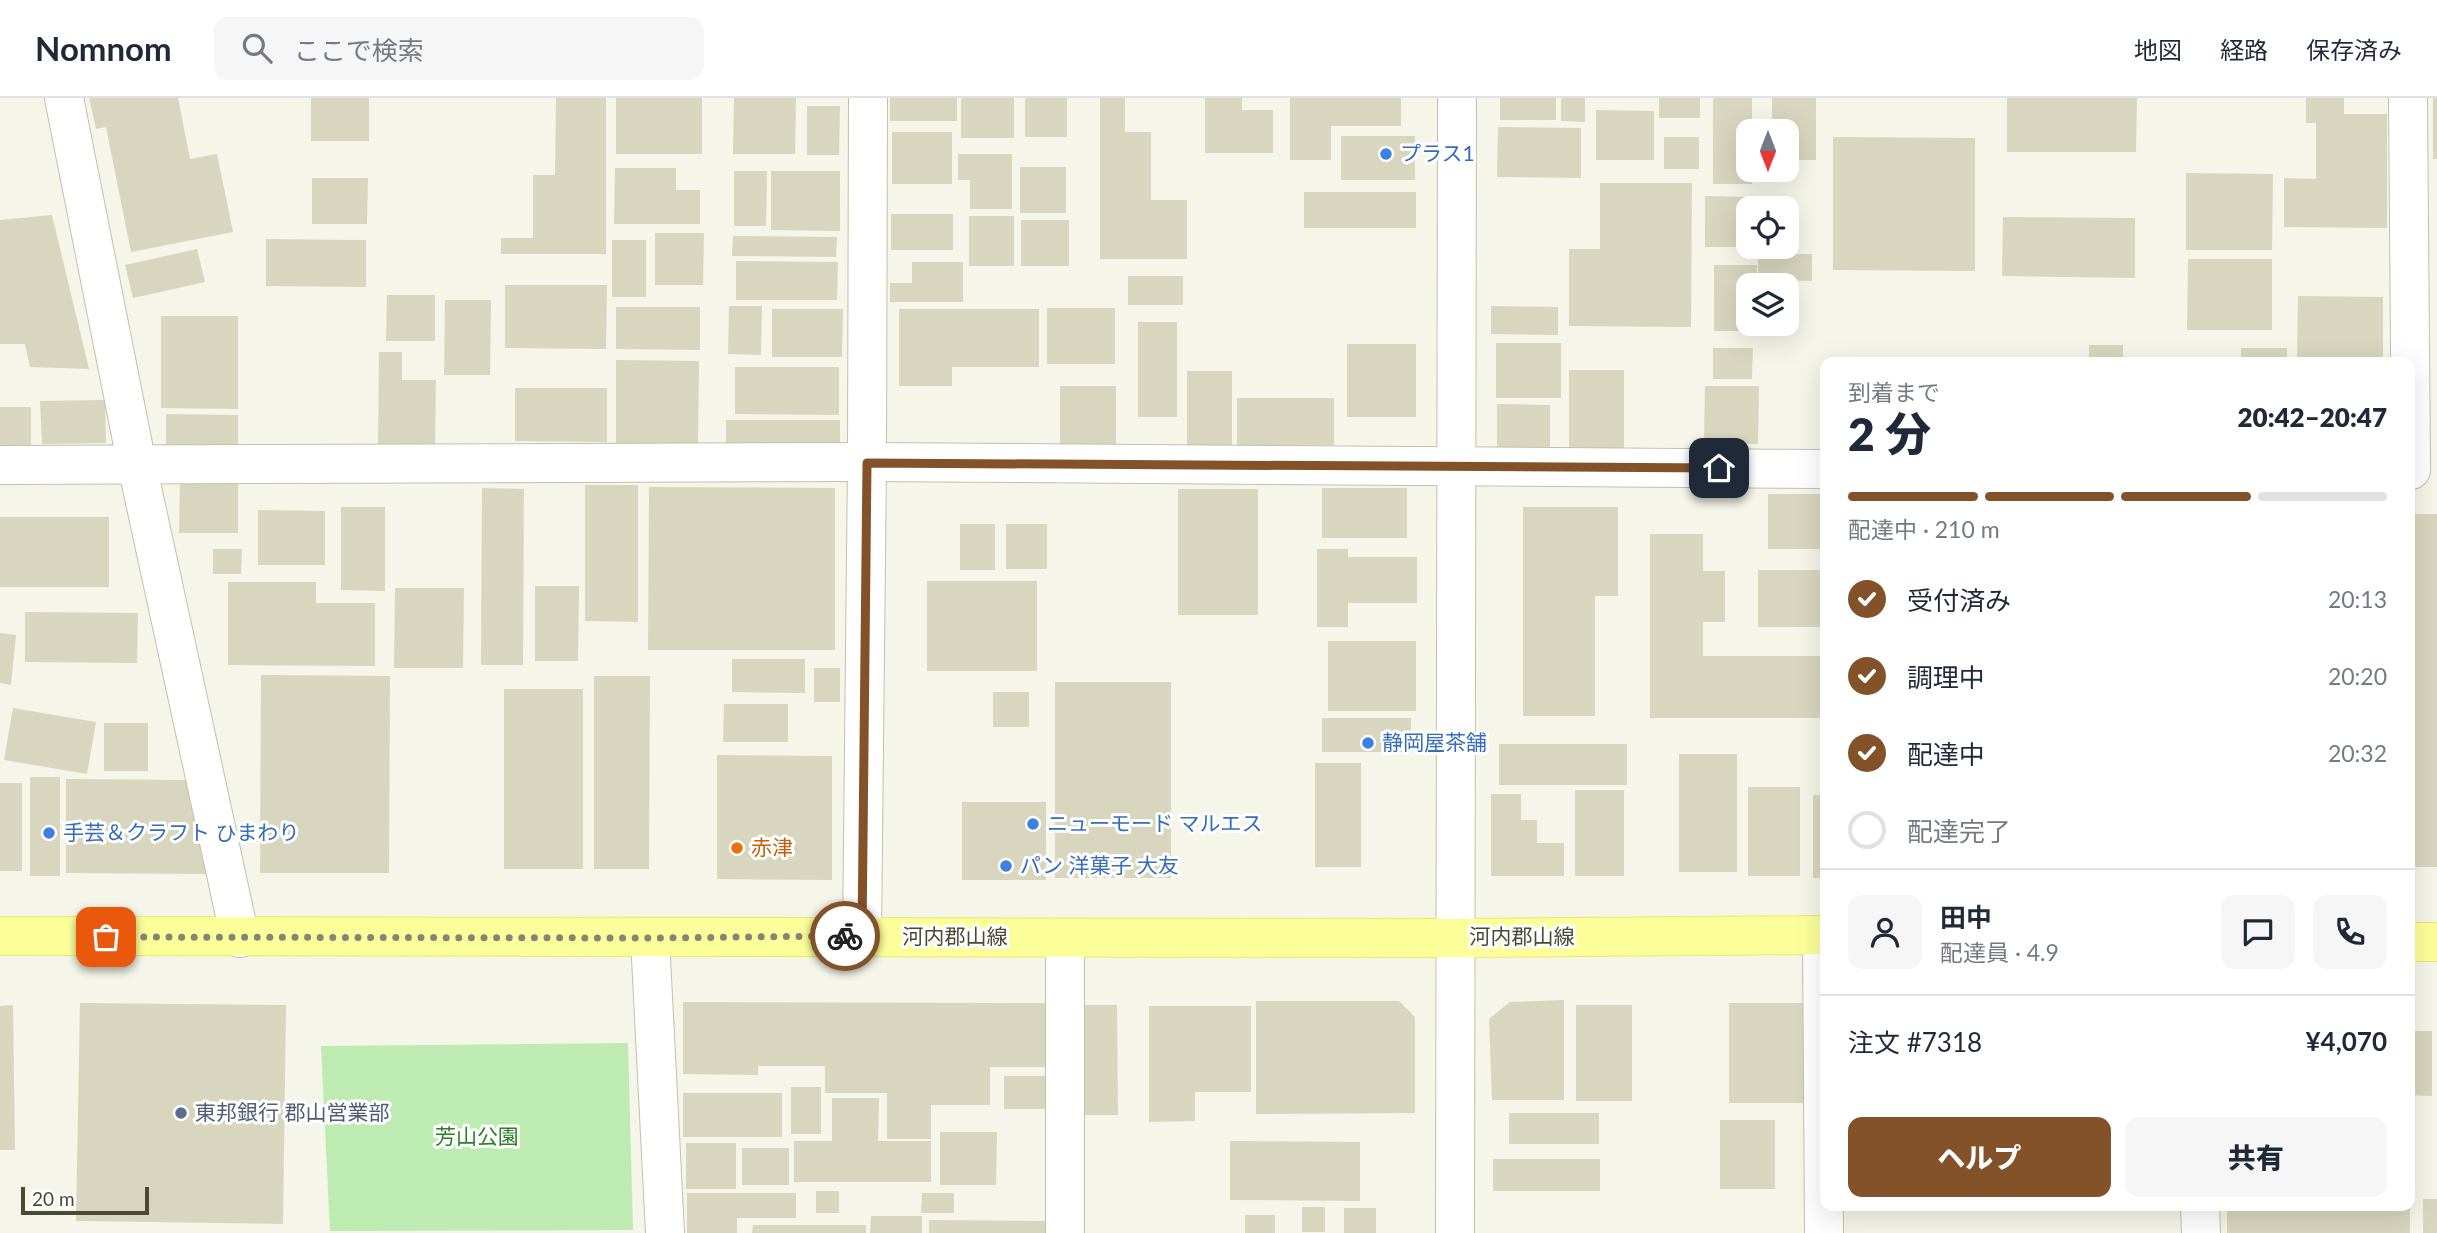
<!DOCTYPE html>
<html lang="ja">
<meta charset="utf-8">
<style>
:root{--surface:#fff;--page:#f6f6f7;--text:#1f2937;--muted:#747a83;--line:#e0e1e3;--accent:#845229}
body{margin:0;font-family:Lato,"Noto Sans JP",sans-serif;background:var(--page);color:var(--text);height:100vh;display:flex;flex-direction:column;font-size:26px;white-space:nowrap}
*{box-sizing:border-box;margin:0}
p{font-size:23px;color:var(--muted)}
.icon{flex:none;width:38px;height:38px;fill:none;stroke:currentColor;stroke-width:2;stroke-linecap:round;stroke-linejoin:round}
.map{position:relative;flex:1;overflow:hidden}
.panel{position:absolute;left:1820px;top:259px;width:595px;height:854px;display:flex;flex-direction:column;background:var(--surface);border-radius:14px;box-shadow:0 7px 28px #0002}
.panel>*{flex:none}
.needle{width:46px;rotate:180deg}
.buttons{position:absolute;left:1736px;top:21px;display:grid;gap:14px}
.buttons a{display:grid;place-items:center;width:63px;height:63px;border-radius:14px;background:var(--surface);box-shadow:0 7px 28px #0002;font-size:35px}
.scale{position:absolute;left:21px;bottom:18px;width:128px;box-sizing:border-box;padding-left:7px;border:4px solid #4a4837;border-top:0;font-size:19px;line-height:24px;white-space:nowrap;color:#4a4837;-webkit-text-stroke:5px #fff;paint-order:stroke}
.pin{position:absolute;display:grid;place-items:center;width:60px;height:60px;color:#fff;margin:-30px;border-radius:14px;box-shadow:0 4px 10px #0006}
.courier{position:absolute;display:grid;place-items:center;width:70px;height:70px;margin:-35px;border:5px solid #845229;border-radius:50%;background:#fff;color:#222;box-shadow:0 2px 9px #0007}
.overview em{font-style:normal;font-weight:800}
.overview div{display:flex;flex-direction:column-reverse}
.overview{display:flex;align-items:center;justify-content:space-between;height:119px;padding:0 28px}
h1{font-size:46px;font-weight:800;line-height:52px}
.bar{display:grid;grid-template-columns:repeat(4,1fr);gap:10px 7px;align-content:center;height:84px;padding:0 28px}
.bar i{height:9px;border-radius:5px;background:var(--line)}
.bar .on{background:var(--accent)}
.bar p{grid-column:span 4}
.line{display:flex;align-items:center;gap:18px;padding:0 28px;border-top:2px solid var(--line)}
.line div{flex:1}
.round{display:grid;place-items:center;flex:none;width:74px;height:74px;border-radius:14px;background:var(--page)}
ol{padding:0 28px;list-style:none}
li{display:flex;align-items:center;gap:21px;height:77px}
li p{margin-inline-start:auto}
li .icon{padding:7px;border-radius:50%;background:var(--accent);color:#fff;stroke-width:4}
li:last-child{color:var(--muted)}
li i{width:38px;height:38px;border:4px solid var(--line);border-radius:50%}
.primary-button{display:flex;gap:14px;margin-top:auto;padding:14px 28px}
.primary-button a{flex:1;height:80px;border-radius:14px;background:var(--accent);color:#fff;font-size:28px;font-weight:800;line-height:80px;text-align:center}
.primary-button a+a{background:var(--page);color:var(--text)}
header{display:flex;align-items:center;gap:42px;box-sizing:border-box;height:98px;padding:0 35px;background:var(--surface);border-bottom:2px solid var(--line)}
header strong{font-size:33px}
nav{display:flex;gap:38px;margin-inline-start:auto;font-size:24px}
.search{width:490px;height:63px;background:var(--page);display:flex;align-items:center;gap:18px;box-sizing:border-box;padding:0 24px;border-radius:14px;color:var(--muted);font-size:26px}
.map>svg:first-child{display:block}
.green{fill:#beebb1}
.building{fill:#d8d6be}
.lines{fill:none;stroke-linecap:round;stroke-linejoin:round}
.minor-casing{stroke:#c2c1ab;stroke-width:40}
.major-casing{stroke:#e8ea63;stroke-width:40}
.minor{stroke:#fff;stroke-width:38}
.major{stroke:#fcff99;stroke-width:38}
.done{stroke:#868575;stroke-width:7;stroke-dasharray:0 12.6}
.route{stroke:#845229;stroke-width:9}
.shop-dot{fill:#3f7fe0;stroke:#fff;stroke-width:2.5}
.food-dot{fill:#e8710a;stroke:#fff;stroke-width:2.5}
.service-dot{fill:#5c6f8a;stroke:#fff;stroke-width:2.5}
.labels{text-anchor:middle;stroke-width:6;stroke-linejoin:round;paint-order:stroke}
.shop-label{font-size:21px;fill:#366cbe;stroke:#fff;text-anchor:start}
.food-label{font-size:21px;fill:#c56008;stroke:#fff;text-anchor:start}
.street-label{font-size:21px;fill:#4a4837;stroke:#fff}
.service-label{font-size:21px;fill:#4e5e75;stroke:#fff;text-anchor:start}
.park-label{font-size:21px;fill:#2c8026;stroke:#fff}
</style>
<header>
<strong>Nomnom</strong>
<div class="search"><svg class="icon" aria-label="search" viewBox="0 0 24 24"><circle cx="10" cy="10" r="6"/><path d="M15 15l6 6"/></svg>ここで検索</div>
<nav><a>地図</a><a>経路</a><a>保存済み</a></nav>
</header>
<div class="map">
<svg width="2437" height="1135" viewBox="0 0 2437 1135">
<rect width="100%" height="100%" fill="#f5f5e9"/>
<polygon class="green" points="628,945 633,1132 330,1133 321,948"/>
<g class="building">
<polygon points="89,0 178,0 190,61 217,56 233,134 131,154 106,29 96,31"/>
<rect x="311" y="0" width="58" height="43"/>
<polygon points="556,0 606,0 606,156 501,156 501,140 533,140 533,77 555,77"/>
<rect x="616" y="0" width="86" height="56"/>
<polygon points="734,0 796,0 795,56 733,56"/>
<rect x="890" y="0" width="67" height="23"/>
<rect x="961" y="0" width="53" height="40"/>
<rect x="1025" y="0" width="42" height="39"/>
<polygon points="1100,0 1125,0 1125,34 1151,34 1151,102 1187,102 1187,161 1100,161"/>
<polygon points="1205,0 1242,0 1242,12 1273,12 1273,55 1205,55"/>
<polygon points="1290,0 1401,0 1401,28 1331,28 1331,62 1290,62"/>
<rect x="1500" y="0" width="56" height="22"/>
<polygon points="1561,0 1585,0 1585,24 1561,23"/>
<rect x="1659" y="0" width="41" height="20"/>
<polygon points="1713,0 1752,0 1752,33 1748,33 1748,72 1752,72 1752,86 1713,86"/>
<polygon points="1772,0 1816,0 1816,62 1787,62 1787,33 1772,33"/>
<polygon points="2007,0 2137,0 2136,54 2007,54"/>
<polygon points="2306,0 2344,0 2344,16 2387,16 2387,130 2284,129 2284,80 2316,81 2316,25 2306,25"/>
<rect x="2433" y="0" width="4" height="61"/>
<polygon points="807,8 840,8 839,57 807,57"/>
<polygon points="1596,12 1654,13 1654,62 1596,62"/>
<polygon points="1498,29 1581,30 1581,80 1497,79"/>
<rect x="892" y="34" width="60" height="52"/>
<rect x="1341" y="38" width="74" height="44"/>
<rect x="1664" y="39" width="35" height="32"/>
<polygon points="1833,39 1975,40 1975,173 1833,172"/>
<polygon points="958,56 1012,56 1012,111 970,111 970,82 958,82"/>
<rect x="1020" y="69" width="46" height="46"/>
<polygon points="615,70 676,70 676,92 700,92 700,126 614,126"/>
<polygon points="734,73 767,73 766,128 734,128"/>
<polygon points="771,73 840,73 840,133 771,132"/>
<polygon points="2186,75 2273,76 2272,152 2186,152"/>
<polygon points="312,80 368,80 367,126 312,126"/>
<polygon points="1600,85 1692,85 1691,229 1569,228 1569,151 1600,151"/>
<rect x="1304" y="94" width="112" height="36"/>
<polygon points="1705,98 1751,99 1751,110 1748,110 1748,149 1705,149"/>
<rect x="891" y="116" width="62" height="36"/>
<polygon points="52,117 89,271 30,269 25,246 0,246 0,122"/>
<rect x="969" y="118" width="45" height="50"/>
<polygon points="2003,119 2135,120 2135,180 2002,178"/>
<rect x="1021" y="122" width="48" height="46"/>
<polygon points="655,135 704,135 703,187 655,187"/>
<polygon points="733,138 837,139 836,159 732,158"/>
<polygon points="266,141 366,142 366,189 266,188"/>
<rect x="612" y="142" width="34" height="57"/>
<polygon points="197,151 205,184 133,200 125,167"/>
<polygon points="1758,156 1812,156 1812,183 1758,182"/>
<polygon points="2188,161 2272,161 2272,232 2187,232"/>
<polygon points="736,163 838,164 837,202 736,202"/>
<polygon points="912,164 963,164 963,204 890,204 890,185 912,185"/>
<polygon points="1714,167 1757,167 1756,187 1748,187 1748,226 1756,226 1756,233 1714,233"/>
<rect x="1128" y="178" width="55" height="29"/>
<polygon points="505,187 607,187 606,251 505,250"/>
<polygon points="387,197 435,197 435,243 386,243"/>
<polygon points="2298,198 2383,199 2383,262 2297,261"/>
<polygon points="445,202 491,202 490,277 444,277"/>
<polygon points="729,208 762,208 761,257 728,256"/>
<polygon points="1491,208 1558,209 1558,237 1491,236"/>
<polygon points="616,209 700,209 700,252 616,251"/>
<rect x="1047" y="210" width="68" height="56"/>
<polygon points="772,211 843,211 842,259 772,259"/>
<polygon points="899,211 1039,211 1039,269 952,269 952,288 899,288"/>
<polygon points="161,218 238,218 238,311 161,310"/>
<rect x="1138" y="224" width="39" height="95"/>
<rect x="1496" y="245" width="65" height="55"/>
<rect x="1347" y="246" width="69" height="73"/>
<rect x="2089" y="247" width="34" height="17"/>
<polygon points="1713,250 1753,250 1752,281 1713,281"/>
<rect x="2241" y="250" width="46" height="14"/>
<polygon points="379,254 402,254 402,282 436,282 435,349 378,348"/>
<polygon points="616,262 699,263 698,345 616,345"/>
<polygon points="735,269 839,269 839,317 735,316"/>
<rect x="1569" y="272" width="55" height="79"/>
<rect x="1187" y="273" width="45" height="74"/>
<rect x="1060" y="288" width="56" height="64"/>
<polygon points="1705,288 1759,288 1758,346 1704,345"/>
<polygon points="515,290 607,290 607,344 515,343"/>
<rect x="1237" y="300" width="97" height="47"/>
<polygon points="105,302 106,345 42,346 40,303"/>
<polygon points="1497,306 1550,307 1550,352 1497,352"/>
<polygon points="0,309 31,309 31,348 0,347"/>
<polygon points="166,316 238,317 238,348 166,347"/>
<polygon points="726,322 840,322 840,355 726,354"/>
<polygon points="180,383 238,384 238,435 179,435"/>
<polygon points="585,387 638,387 638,524 585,523"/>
<polygon points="649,389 835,390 835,552 648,552"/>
<polygon points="482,390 524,391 523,567 481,567"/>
<rect x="1322" y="390" width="85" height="50"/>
<rect x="1178" y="391" width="80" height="126"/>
<rect x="1768" y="396" width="57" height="55"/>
<polygon points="341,409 385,409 385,493 341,492"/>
<polygon points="1523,409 1618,409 1618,498 1595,498 1595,618 1523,618"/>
<polygon points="258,412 325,413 325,467 258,467"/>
<rect x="2410" y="416" width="27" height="353"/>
<rect x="0" y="419" width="109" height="70"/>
<rect x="960" y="426" width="35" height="46"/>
<rect x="1006" y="426" width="41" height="45"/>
<polygon points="1650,436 1703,436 1703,473 1725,473 1725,524 1703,524 1703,558 1825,558 1825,620 1650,620"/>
<polygon points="213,451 242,451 241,476 213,476"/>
<polygon points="1317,451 1348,451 1348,459 1417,459 1417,505 1348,505 1348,529 1317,529"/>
<rect x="1758" y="472" width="67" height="57"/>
<rect x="927" y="483" width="110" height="90"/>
<polygon points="228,484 316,484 316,505 375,505 375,568 228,567"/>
<polygon points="535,488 579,488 578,563 535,563"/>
<polygon points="395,490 464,490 463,570 394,570"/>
<polygon points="25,514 138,515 137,565 25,564"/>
<polygon points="0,535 16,537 11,587 0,585"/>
<rect x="1328" y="543" width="88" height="70"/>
<polygon points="732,561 805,561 805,595 732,594"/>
<rect x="814" y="570" width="26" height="34"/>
<polygon points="261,577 390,578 389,775 260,775"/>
<polygon points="594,578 650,578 649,771 594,771"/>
<rect x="1055" y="584" width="116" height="196"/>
<rect x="504" y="591" width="79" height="180"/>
<rect x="993" y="594" width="36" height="35"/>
<polygon points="724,606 788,606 788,644 723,644"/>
<polygon points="13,610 96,624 87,676 4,662"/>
<rect x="1322" y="620" width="89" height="34"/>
<rect x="104" y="625" width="44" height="48"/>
<rect x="1499" y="646" width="128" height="41"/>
<rect x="1679" y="656" width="58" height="118"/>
<polygon points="717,657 832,658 832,782 717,781"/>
<rect x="1315" y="665" width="46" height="104"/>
<rect x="30" y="679" width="30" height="99"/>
<polygon points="66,681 187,682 206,776 66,775"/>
<rect x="0" y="685" width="22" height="88"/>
<rect x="1748" y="689" width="52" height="89"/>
<rect x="1575" y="692" width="49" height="86"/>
<polygon points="1491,696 1521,696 1521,722 1537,722 1537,745 1564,745 1564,778 1491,778"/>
<rect x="1813" y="697" width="12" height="83"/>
<rect x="962" y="704" width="84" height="78"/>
<polygon points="1564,902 1564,1002 1492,1002 1489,921 1510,904"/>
<polygon points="1256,903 1399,903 1415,919 1415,1015 1256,1016"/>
<polygon points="683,904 1049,905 1049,969 990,969 990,1007 931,1007 931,1041 887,1041 887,995 825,995 825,968 758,968 758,977 683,976"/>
<polygon points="80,905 286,907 283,1126 76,1123"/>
<rect x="1729" y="905" width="77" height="100"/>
<polygon points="13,907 15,1052 0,1052 0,908"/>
<polygon points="1084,907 1117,907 1118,1017 1085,1017"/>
<rect x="1576" y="907" width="56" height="96"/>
<polygon points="1149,908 1251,908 1251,994 1195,994 1195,1023 1149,1024"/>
<polygon points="2410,933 2432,933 2432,998 2410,997"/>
<rect x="1004" y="978" width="43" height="33"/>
<rect x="791" y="989" width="30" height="47"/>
<rect x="683" y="995" width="99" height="44"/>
<polygon points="832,1000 879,1000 878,1043 931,1043 931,1084 794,1084 794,1043 832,1043"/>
<rect x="1509" y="1015" width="90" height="31"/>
<rect x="1720" y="1022" width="55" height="69"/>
<polygon points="940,1034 997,1034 996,1087 940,1087"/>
<polygon points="1230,1043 1360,1044 1360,1103 1230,1102"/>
<rect x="686" y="1045" width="50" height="46"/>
<rect x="742" y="1050" width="47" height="37"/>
<rect x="1493" y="1061" width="107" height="32"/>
<rect x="816" y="1093" width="23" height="22"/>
<polygon points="687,1095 796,1095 796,1120 737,1120 737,1135 687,1135"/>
<polygon points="922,1095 954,1095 954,1115 921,1115"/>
<rect x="2423" y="1101" width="14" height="34"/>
<rect x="2067" y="1108" width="111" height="4"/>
<rect x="2227" y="1108" width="183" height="27"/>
<rect x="1302" y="1109" width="23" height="25"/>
<rect x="1344" y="1110" width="32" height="25"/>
<rect x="1245" y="1117" width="30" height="18"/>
<polygon points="871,1118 922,1118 922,1135 870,1135"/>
<polygon points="929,1122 1045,1123 1045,1135 929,1135"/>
<polygon points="753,1127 866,1127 866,1135 752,1135"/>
</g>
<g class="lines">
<g class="minor-casing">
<g id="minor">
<polyline points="64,0 137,367 240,840"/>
<polyline points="2408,0 2411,372"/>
<polyline points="0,367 867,364 1825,371"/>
<polyline points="1822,837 1824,1135"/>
<polyline points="862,838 867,364 868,0"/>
<polyline points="650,840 665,1135"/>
<polyline points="1065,840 1065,1135"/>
<polyline points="2200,1108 2201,1135"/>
<polyline points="1455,1135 1457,0"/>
</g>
</g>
<g class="major-casing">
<g id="major">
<polyline points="0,838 1456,840 1825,837"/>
<polyline points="2410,844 2437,844"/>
</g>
</g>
<use href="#minor" class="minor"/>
<use href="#major" class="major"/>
</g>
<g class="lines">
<polyline class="done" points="106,839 650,840 845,838"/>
<polyline class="route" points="845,838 862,838 867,365 1719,370"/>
</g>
<g class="shop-dot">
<circle cx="1386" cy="56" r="7"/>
<circle cx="1368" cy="645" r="7"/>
<circle cx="1033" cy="726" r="7"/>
<circle cx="49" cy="735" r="7"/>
<circle cx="1006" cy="768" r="7"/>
</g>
<circle class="food-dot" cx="737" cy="750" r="7"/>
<circle class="service-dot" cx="181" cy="1015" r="7"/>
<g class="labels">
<g class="shop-label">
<text x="1400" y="63">プラス1</text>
<text x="1382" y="652">静岡屋茶舗</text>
<text x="1047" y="733">ニューモード マルエス</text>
<text x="63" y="742">手芸＆クラフト ひまわり</text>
<text x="1020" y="775">パン 洋菓子 大友</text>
</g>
<g class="food-label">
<text x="751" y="757">赤津</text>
</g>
<g class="street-label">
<text x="955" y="846">河内郡山線</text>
<text x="1522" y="846">河内郡山線</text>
</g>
<g class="service-label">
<text x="195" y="1022">東邦銀行 郡山営業部</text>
</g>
<g class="park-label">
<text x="477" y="1046">芳山公園</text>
</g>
</g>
</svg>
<div class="buttons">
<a><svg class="needle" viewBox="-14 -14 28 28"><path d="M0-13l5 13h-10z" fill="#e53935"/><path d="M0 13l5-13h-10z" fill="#747a83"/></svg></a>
<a><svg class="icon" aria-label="locate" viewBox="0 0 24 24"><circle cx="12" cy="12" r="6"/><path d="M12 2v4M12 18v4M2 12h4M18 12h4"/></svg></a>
<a><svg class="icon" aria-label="layers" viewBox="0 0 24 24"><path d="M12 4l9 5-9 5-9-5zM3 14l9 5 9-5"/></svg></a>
</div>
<div class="scale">20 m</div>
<div class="pin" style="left:106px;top:839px;background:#ea580c"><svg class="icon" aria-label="bag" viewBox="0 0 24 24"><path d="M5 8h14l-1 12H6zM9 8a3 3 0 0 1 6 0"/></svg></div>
<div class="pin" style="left:1719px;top:370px;background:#1f2937"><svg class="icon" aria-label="home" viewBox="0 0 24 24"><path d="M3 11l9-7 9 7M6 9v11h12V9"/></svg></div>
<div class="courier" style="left:845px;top:838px"><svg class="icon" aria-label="bike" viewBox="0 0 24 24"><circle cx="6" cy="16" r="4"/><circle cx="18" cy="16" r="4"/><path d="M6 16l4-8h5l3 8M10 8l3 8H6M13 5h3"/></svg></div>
<section class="panel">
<div class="overview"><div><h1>2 分</h1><p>到着まで</p></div><em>20:42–20:47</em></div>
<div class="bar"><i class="on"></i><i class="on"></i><i class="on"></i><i></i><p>配達中 · 210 m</p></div>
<ol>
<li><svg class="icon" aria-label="check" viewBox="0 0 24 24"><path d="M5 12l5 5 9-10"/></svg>受付済み<p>20:13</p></li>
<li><svg class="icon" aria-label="check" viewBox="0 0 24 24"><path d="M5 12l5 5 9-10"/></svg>調理中<p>20:20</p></li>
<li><svg class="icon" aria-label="check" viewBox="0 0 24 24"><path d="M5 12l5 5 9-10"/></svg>配達中<p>20:32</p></li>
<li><i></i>配達完了</li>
</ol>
<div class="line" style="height:126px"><a class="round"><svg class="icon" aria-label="person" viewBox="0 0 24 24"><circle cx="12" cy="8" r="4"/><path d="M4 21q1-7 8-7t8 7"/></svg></a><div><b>田中</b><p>配達員 · 4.9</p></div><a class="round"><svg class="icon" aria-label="chat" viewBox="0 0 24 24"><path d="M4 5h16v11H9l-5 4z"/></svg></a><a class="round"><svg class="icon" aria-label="phone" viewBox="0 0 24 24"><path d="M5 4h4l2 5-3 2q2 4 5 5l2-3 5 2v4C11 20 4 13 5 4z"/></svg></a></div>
<div class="line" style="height:91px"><div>注文 #7318</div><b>¥4,070</b></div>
<div class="primary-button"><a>ヘルプ</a><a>共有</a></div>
</section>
</div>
